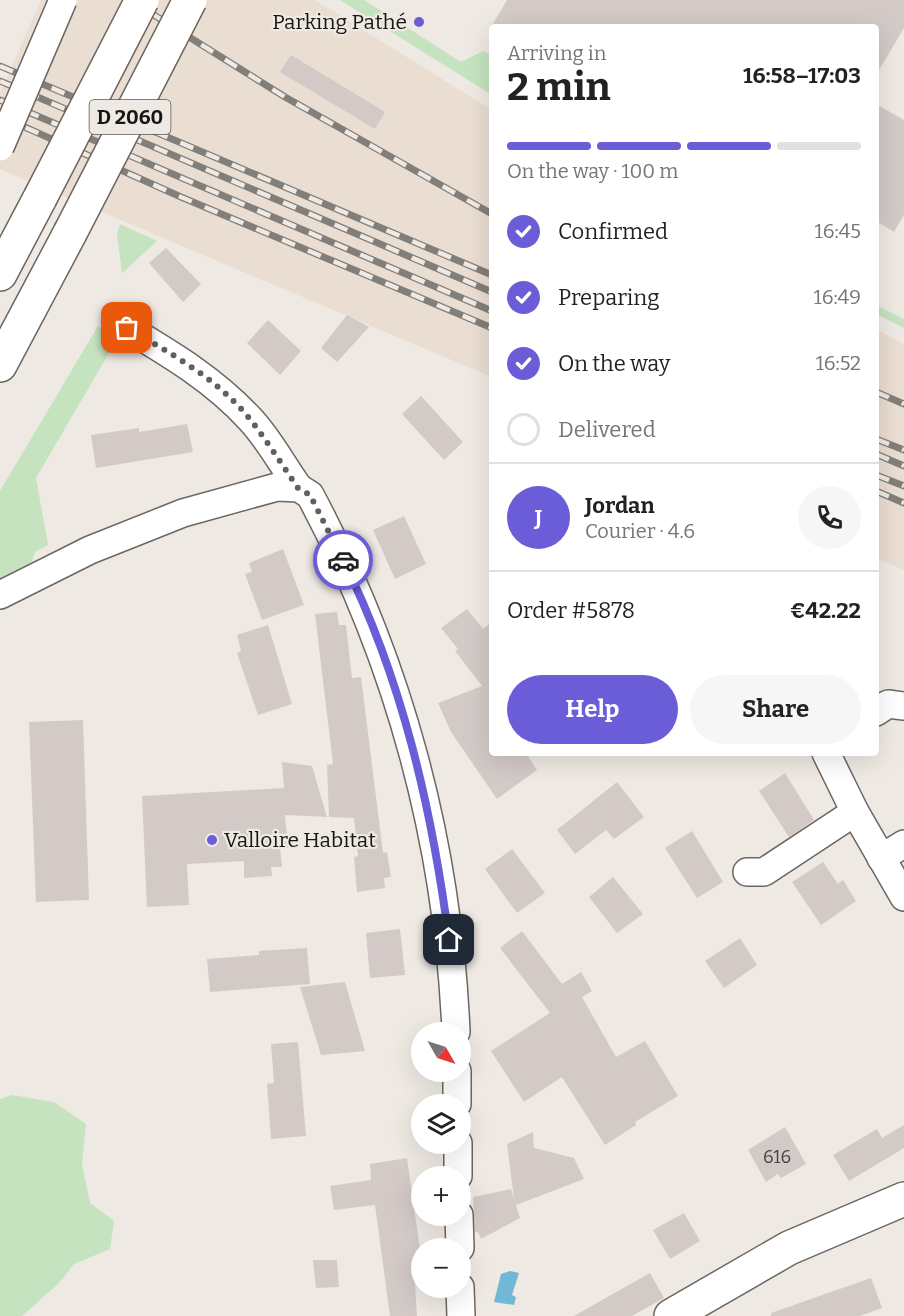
<!DOCTYPE html>
<meta charset="utf-8">
<style>
:root{--surface:#fff;--page:#f6f6f6;--text:#222;--muted:#767676;--line:#e0e0e0;--accent:#6a5dd7}
body{margin:0;font-family:Bitter,serif;background:var(--page);color:var(--text);height:100vh;display:flex;flex-direction:column;font-size:22px;white-space:nowrap}
*{box-sizing:border-box;margin:0}
p{font-size:20px;color:var(--muted)}
.icon{flex:none;width:33px;height:33px;fill:none;stroke:currentColor;stroke-width:2;stroke-linecap:round;stroke-linejoin:round}
.map{position:relative;flex:1;overflow:hidden}
.panel{position:absolute;left:489px;top:24px;width:390px;height:732px;display:flex;flex-direction:column;background:var(--surface);border-radius:6px;box-shadow:0 6px 24px #0002}
.panel>*{flex:none}
.needle{width:39px;rotate:129deg}
.controls{position:absolute;left:411px;top:1022px;display:grid;gap:12px}
.controls a{display:grid;place-items:center;width:60px;height:60px;border-radius:50%;background:var(--surface);box-shadow:0 6px 24px #0002;font-size:30px}
.pin{position:absolute;display:grid;place-items:center;width:51px;height:51px;color:#fff;margin:-26px;border-radius:12px;box-shadow:0 3px 9px #0006}
.courier{position:absolute;display:grid;place-items:center;width:60px;height:60px;margin:-30px;border:4px solid #6a5dd7;border-radius:50%;background:#fff;color:#222;box-shadow:0 2px 8px #0007}
.summary em{font-style:normal;font-weight:700}
.summary div{display:flex;flex-direction:column-reverse}
.summary{display:flex;align-items:center;justify-content:space-between;height:102px;padding:0 18px}
h1{font-size:39px;font-weight:700;line-height:45px}
.bar{display:grid;grid-template-columns:repeat(4,1fr);gap:9px 6px;align-content:center;height:72px;padding:0 18px}
.bar i{height:8px;border-radius:4px;background:var(--line)}
.bar .active{background:var(--accent)}
.bar p{grid-column:span 4}
.line{display:flex;align-items:center;gap:15px;padding:0 18px;border-top:2px solid var(--line)}
.line div{flex:1}
.round{display:grid;place-items:center;flex:none;width:63px;height:63px;border-radius:32px;background:var(--page)}
ol{padding:0 18px;list-style:none}
li{display:flex;align-items:center;gap:18px;height:66px}
li p{margin-inline-start:auto}
li .icon{padding:6px;border-radius:50%;background:var(--accent);color:#fff;stroke-width:4}
li:last-child{color:var(--muted)}
li i{width:33px;height:33px;border:3px solid var(--line);border-radius:50%}
.primary-button{display:flex;gap:12px;margin-top:auto;padding:12px 18px}
.primary-button a{flex:1;height:69px;border-radius:36px;background:var(--accent);color:#fff;font-size:24px;font-weight:700;line-height:69px;text-align:center}
.primary-button a+a{background:var(--page);color:var(--text)}
.map>svg:first-child{display:block}
.built{fill:#eaddd2}
.green{fill:#c5e3bf}
.water{fill:#70b8d5}
.building{fill:#d3cac8}
.lines{fill:none;stroke-linecap:round;stroke-linejoin:round}
.minor-casing{stroke:#6b6661;stroke-width:30}
.tertiary-casing{stroke:#6b6661;stroke-width:36}
.primary-casing{stroke:#6b6661;stroke-width:36}
.minor{stroke:#fff;stroke-width:27}
.tertiary{stroke:#fff;stroke-width:33}
.primary{stroke:#fff;stroke-width:33}
.rail-casing{stroke:#827e7a;stroke-width:7}
.rail{stroke:#efe9e3;stroke-width:4.5;stroke-dasharray:14;stroke-linecap:butt}
.minor-bridge-casing{stroke:#6b6661;stroke-width:30;stroke-linecap:butt}
.primary-bridge-casing{stroke:#6b6661;stroke-width:36;stroke-linecap:butt}
.minor-bridge{stroke:#fff;stroke-width:27}
.primary-bridge{stroke:#fff;stroke-width:33}
.done{stroke:#63605c;stroke-width:6;stroke-dasharray:0 10.8}
.route{stroke:#6a5dd7;stroke-width:8}
.poi-dot{fill:#6a5dd7;stroke:#efe9e3;stroke-width:2}
.labels{text-anchor:middle;stroke-width:4.5;stroke-linejoin:round;paint-order:stroke}
.number-label{font-size:18px;fill:#474341}
.shield{fill:#efe9e3;stroke:#585552;stroke-width:1.5}
.shield-label{font-size:20px;font-weight:bold;fill:#181614}
.poi-label{font-size:21px;fill:#181614;stroke:#efe9e3;text-anchor:end}
</style>
<div class="map">
<svg width="904" height="1316" viewBox="0 0 904 1316">
<rect width="100%" height="100%" fill="#efe9e3"/>
<g class="built">
<polygon points="41,0 315,0 492,110 492,377 0,169 0,93"/>
<polygon points="876,329 904,344 904,570 876,558"/>
</g>
<g class="green">
<polygon points="340,0 364,0 461,62 483,51 492,56 492,95"/>
<polygon points="120,224 157,241 122,273 117,233"/>
<polygon points="876,305 904,319 904,328 876,314"/>
<polygon points="98,326 116,341 36,478 48,545 35,552 31,564 0,580 0,491"/>
<polygon points="12,1095 54,1102 86,1124 82,1165 90,1203 114,1221 110,1249 74,1264 60,1282 22,1316 0,1316 0,1099"/>
</g>
<polygon class="water" points="510,1271 519,1273 512,1295 516,1297 514,1305 494,1302 501,1274"/>
<g class="building">
<polygon points="507,0 904,0 904,28 876,75 876,27 491,27"/>
<polygon points="291,55 385,112 375,129 280,72"/>
<polygon points="876,104 904,120 904,215 894,232 876,221"/>
<polygon points="166,248 201,284 183,302 149,263"/>
<polygon points="347,315 369,327 337,362 321,348"/>
<polygon points="268,320 301,351 280,375 247,343"/>
<polygon points="421,396 463,442 444,460 402,414"/>
<polygon points="187,424 193,452 96,468 91,435 139,428 139,432"/>
<polygon points="404,516 426,564 395,579 373,530"/>
<polygon points="283,549 304,605 262,620 245,574 252,572 249,563"/>
<polygon points="467,609 483,629 492,622 492,753 526,753 537,770 497,799 451,732 438,703 482,686 455,651 458,649 441,628"/>
<polygon points="337,612 339,625 346,625 352,678 361,677 383,853 387,852 391,877 384,878 385,888 357,892 354,857 358,856 354,818 329,817 327,765 333,764 315,614"/>
<polygon points="268,625 292,704 258,715 237,653 241,651 237,635"/>
<polygon points="83,720 89,900 36,902 29,722"/>
<polygon points="282,762 312,766 327,817 285,815 288,848 280,848 282,867 271,867 272,876 244,878 244,861 187,864 189,905 147,907 142,796 284,788"/>
<polygon points="785,773 814,820 789,837 759,791"/>
<polygon points="617,782 644,817 614,839 606,830 575,854 557,830"/>
<polygon points="692,831 723,882 697,898 665,848"/>
<polygon points="512,849 545,893 517,913 485,869"/>
<polygon points="823,862 838,884 843,880 856,901 821,925 792,882"/>
<polygon points="613,877 643,914 617,933 589,897"/>
<polygon points="400,929 405,975 370,978 366,933"/>
<polygon points="522,931 562,984 581,972 592,991 582,997 616,1057 645,1041 678,1096 635,1122 636,1125 605,1145 562,1077 524,1102 491,1051 550,1013 500,948"/>
<polygon points="740,938 757,965 724,988 705,961"/>
<polygon points="307,948 310,984 210,992 207,959 259,955 259,951"/>
<polygon points="345,982 365,1051 321,1055 300,987"/>
<polygon points="298,1042 306,1136 271,1139 267,1084 274,1083 271,1044"/>
<polygon points="904,1125 904,1148 849,1181 833,1155 877,1129 882,1138"/>
<polygon points="785,1127 806,1164 781,1178 778,1174 766,1182 748,1150"/>
<polygon points="533,1132 534,1148 574,1158 584,1179 516,1205 520,1218 481,1239 478,1232 475,1232 473,1197 511,1189 514,1199 507,1144"/>
<polygon points="407,1158 422,1264 414,1267 417,1316 390,1316 375,1205 334,1210 330,1186 371,1180 370,1164"/>
<polygon points="684,1213 700,1241 670,1259 653,1230"/>
<polygon points="313,1260 337,1260 339,1287 316,1288"/>
<polygon points="650,1273 664,1298 632,1316 574,1316"/>
<polygon points="871,1278 882,1308 860,1316 771,1316 771,1313"/>
</g>
<g class="lines">
<g class="minor-casing">
<g id="minor">
<path d="M 127,328 C 172,355 214,380 250,419 C 269,439 283,466 299,488"/>
<path d="M 0,595 L 90,550 L 183,513 L 277,487 L 299,488 L 310,495 C 399,661 448,843 456,1032"/>
<polyline points="876,712 888,704 904,706"/>
<polyline points="826,753 855,812 904,897"/>
<polyline points="881,858 904,844"/>
<polyline points="747,872 764,872 855,812"/>
<polyline points="457,1071 457,1104"/>
<polyline points="458,1143 458,1176"/>
<polyline points="459,1215 460,1248"/>
<polyline points="460,1287 461,1316"/>
</g>
</g>
<g class="tertiary-casing">
<polyline id="tertiary" points="671,1316 789,1248 904,1199"/>
</g>
<g class="primary-casing">
<g id="primary">
<polyline points="0,274 40,198"/>
<polyline points="0,365 70,233"/>
</g>
</g>
<use href="#minor" class="minor"/>
<use href="#tertiary" class="tertiary"/>
<use href="#primary" class="primary"/>
<g class="rail-casing">
<g id="rail">
<polyline points="130,0 285,97 492,214"/>
<polyline points="0,66 492,275"/>
<polyline points="0,81 492,292"/>
<polyline points="0,100 492,311"/>
<polyline points="0,116 181,197 492,328"/>
<polyline points="876,392 904,404"/>
<polyline points="876,439 904,450"/>
<polyline points="876,454 904,466"/>
<polyline points="876,475 904,486"/>
<polyline points="876,491 904,503"/>
</g>
</g>
<use href="#rail" class="rail"/>
<g class="minor-bridge-casing">
<polyline id="minor-bridge" points="0,147 63,0"/>
</g>
<g class="primary-bridge-casing">
<g id="primary-bridge">
<polyline points="40,198 142,0"/>
<polyline points="70,233 190,0"/>
</g>
</g>
<use href="#minor-bridge" class="minor-bridge"/>
<use href="#primary-bridge" class="primary-bridge"/>
</g>
<g class="lines">
<path class="done" d="M 127,328 C 172,354 220,380 253,423 C 269,444 283,466 298,488 L 310,495 L 343,560"/>
<path class="route" d="M 343,560 C 402,678 432,809 449,940"/>
</g>
<g class="poi-dot">
<circle cx="419" cy="22" r="6"/>
<circle cx="212" cy="840" r="6"/>
</g>
<g class="labels">
<g class="number-label">
<text x="777" y="1163">616</text>
</g>
<rect class="shield" x="89.5" y="100" width="81" height="34" rx="4.5"/>
<g class="shield-label">
<text x="130" y="124">D 2060</text>
</g>
<g class="poi-label">
<text x="407" y="29">Parking Pathé</text>
<text x="224" y="847" text-anchor="start">Valloire Habitat</text>
</g>
</g>
</svg>
<div class="controls">
<a><svg class="needle" viewBox="-14 -14 28 28"><path d="M0-13l5 13h-10z" fill="#e53935"/><path d="M0 13l5-13h-10z" fill="#767676"/></svg></a>
<a><svg class="icon" aria-label="layers" viewBox="0 0 24 24"><path d="M12 4l9 5-9 5-9-5zM3 14l9 5 9-5"/></svg></a>
<a>+</a>
<a>−</a>
</div>
<div class="pin" style="left:127px;top:328px;background:#ea580c"><svg class="icon" aria-label="bag" viewBox="0 0 24 24"><path d="M5 8h14l-1 12H6zM9 8a3 3 0 0 1 6 0"/></svg></div>
<div class="pin" style="left:449px;top:940px;background:#1f2937"><svg class="icon" aria-label="home" viewBox="0 0 24 24"><path d="M3 11l9-7 9 7M6 9v11h12V9"/></svg></div>
<div class="courier" style="left:343px;top:560px"><svg class="icon" aria-label="car" viewBox="0 0 24 24"><path d="M5 17H2v-5l4-1 3-4h7l3 4 3 1v5h-3M9 17h6M6 11h13"/><circle cx="7" cy="17" r="2"/><circle cx="17" cy="17" r="2"/></svg></div>
<section class="panel">
<div class="summary"><div><h1>2 min</h1><p>Arriving in</p></div><em>16:58–17:03</em></div>
<div class="bar"><i class="active"></i><i class="active"></i><i class="active"></i><i></i><p>On the way · 100 m</p></div>
<ol>
<li><svg class="icon" aria-label="check" viewBox="0 0 24 24"><path d="M5 12l5 5 9-10"/></svg>Confirmed<p>16:45</p></li>
<li><svg class="icon" aria-label="check" viewBox="0 0 24 24"><path d="M5 12l5 5 9-10"/></svg>Preparing<p>16:49</p></li>
<li><svg class="icon" aria-label="check" viewBox="0 0 24 24"><path d="M5 12l5 5 9-10"/></svg>On the way<p>16:52</p></li>
<li><i></i>Delivered</li>
</ol>
<div class="line" style="height:108px"><b class="round" style="background:var(--accent);color:#fff">J</b><div><b>Jordan</b><p>Courier · 4.6</p></div><a class="round"><svg class="icon" aria-label="phone" viewBox="0 0 24 24"><path d="M5 4h4l2 5-3 2q2 4 5 5l2-3 5 2v4C11 20 4 13 5 4z"/></svg></a></div>
<div class="line" style="height:78px"><div>Order #5878</div><b>€42.22</b></div>
<div class="primary-button"><a>Help</a><a>Share</a></div>
</section>
</div>
